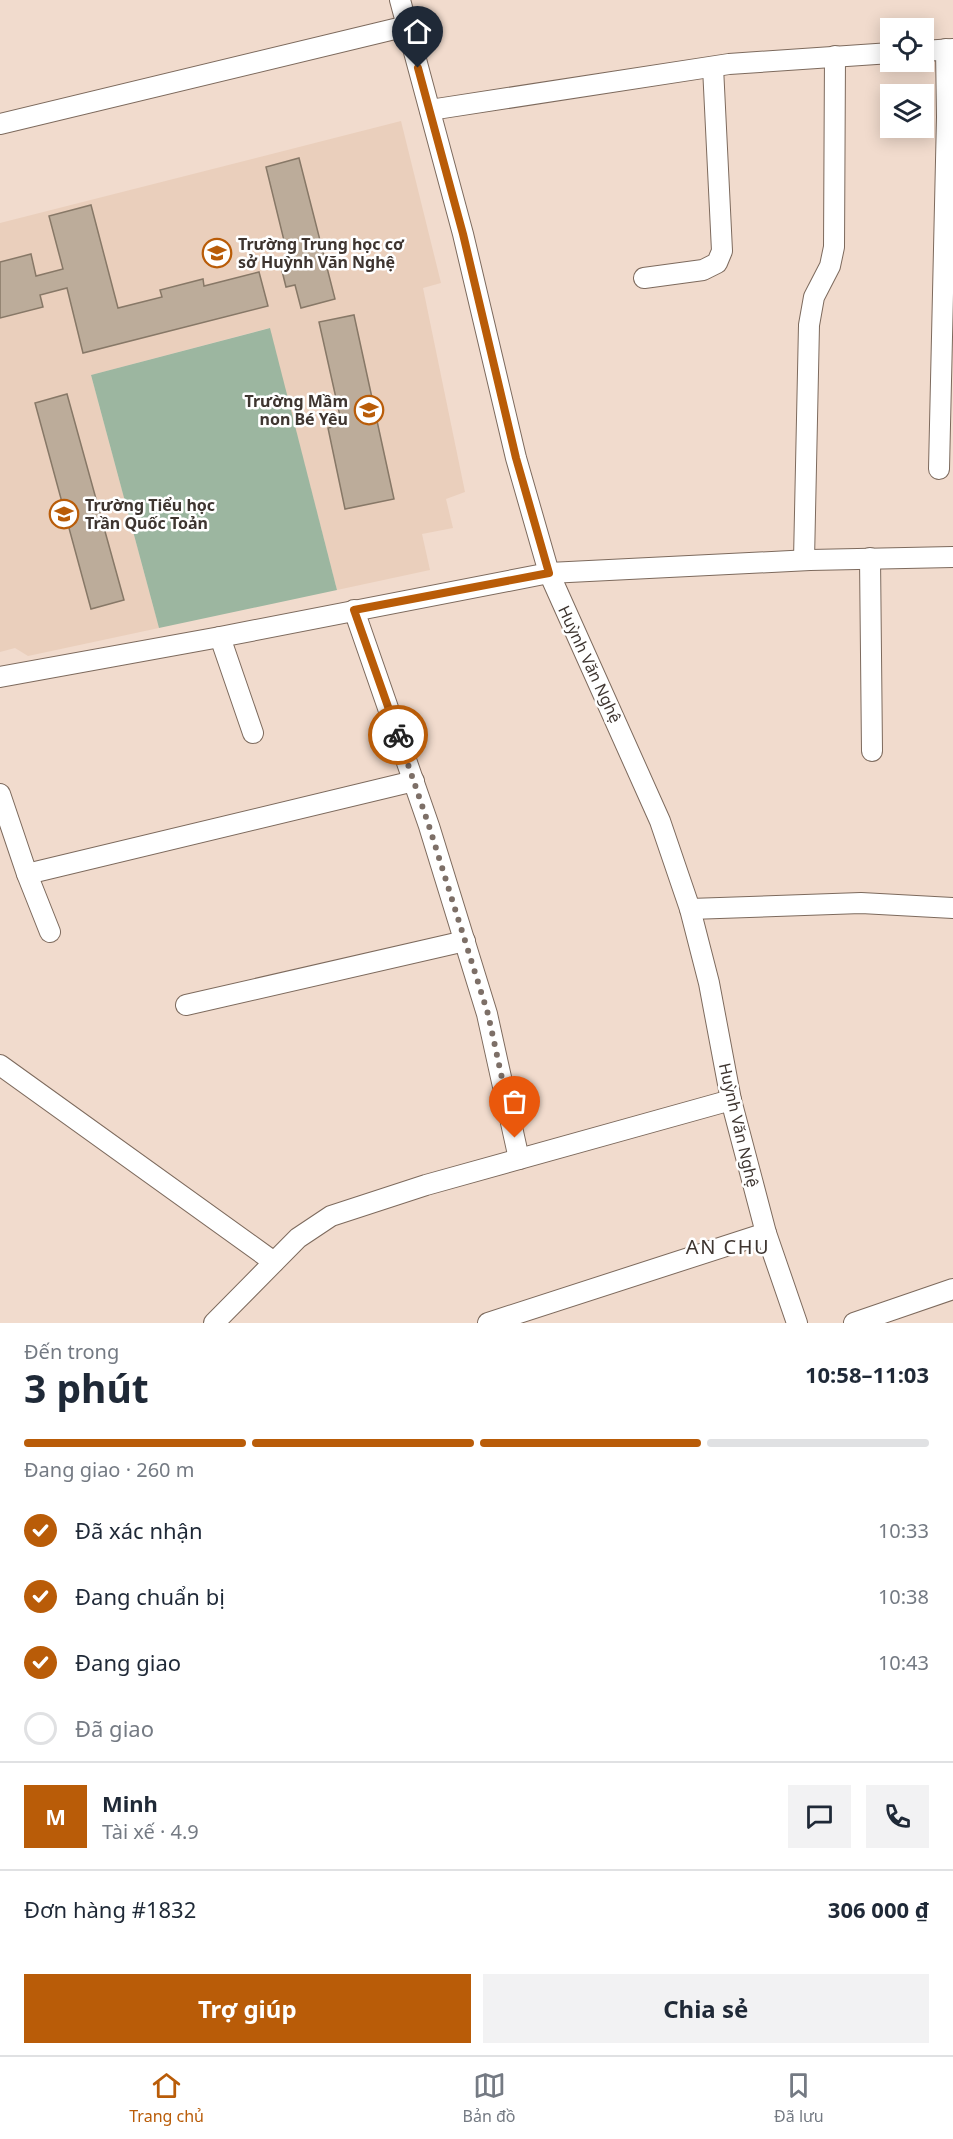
<!DOCTYPE html>
<html lang="vi">
<meta charset="utf-8">
<style>
:root{--surface:#fff;--page:#f2f2f3;--text:#1f2937;--muted:#747a83;--line:#e0e1e3;--accent:#b95c08}
body{margin:0;font-family:"Noto Sans",sans-serif;background:var(--page);color:var(--text);height:100vh;display:flex;flex-direction:column;font-size:22px;white-space:nowrap}
*{box-sizing:border-box;margin:0}
p{font-size:20px;color:var(--muted)}
.icon{flex:none;width:33px;height:33px;fill:none;stroke:currentColor;stroke-width:2;stroke-linecap:round;stroke-linejoin:round}
.map{position:relative;height:1323px;overflow:hidden}
.panel{display:flex;flex-direction:column;background:var(--surface);flex:1}
.panel>*{flex:none}
.controls{position:absolute;left:880px;top:18px;display:grid;gap:12px}
.controls a{display:grid;place-items:center;width:54px;height:54px;border-radius:0px;background:var(--surface);box-shadow:0 3px 15px #0003;font-size:30px}
.pin{position:absolute;display:grid;place-items:center;width:51px;height:51px;color:#fff;margin:-62px -26px;border-radius:50% 50% 50% 0;rotate:-45deg;box-shadow:0 0 6px #0007}
.pin .icon{rotate:45deg}
.courier{position:absolute;display:grid;place-items:center;width:60px;height:60px;margin:-30px;border:4px solid #b95c08;border-radius:50%;background:#fff;color:#222;box-shadow:0 2px 8px #0007}
.head em{font-style:normal;font-weight:700}
.head div{display:flex;flex-direction:column-reverse}
.head{display:flex;align-items:center;justify-content:space-between;height:102px;padding:0 24px}
h1{font-size:39px;font-weight:700;line-height:45px}
.bar{display:grid;grid-template-columns:repeat(4,1fr);gap:9px 6px;align-content:center;height:72px;padding:0 24px}
.bar i{height:8px;border-radius:4px;background:var(--line)}
.bar .active{background:var(--accent)}
.bar p{grid-column:span 4}
.line{display:flex;align-items:center;gap:15px;padding:0 24px;border-top:2px solid var(--line)}
.line div{flex:1}
.round{display:grid;place-items:center;flex:none;width:63px;height:63px;border-radius:0px;background:var(--page)}
ol{padding:0 24px;list-style:none}
li{display:flex;align-items:center;gap:18px;height:66px}
li p{margin-inline-start:auto}
li .icon{padding:6px;border-radius:50%;background:var(--accent);color:#fff;stroke-width:4}
li:last-child{color:var(--muted)}
li i{width:33px;height:33px;border:3px solid var(--line);border-radius:50%}
.primary-button{display:flex;gap:12px;margin-top:auto;padding:12px 24px}
.primary-button a{flex:1;height:69px;border-radius:0px;background:var(--accent);color:#fff;font-size:24px;font-weight:700;line-height:69px;text-align:center}
.primary-button a+a{background:var(--page);color:var(--text)}
.dock{display:flex;justify-content:space-around;align-items:center;height:84px;border-top:2px solid var(--line);background:var(--surface);font-size:16px;color:var(--muted)}
.dock a{display:grid;justify-items:center;gap:3px}
.dock .active{color:var(--accent)}
.map>svg:first-child{display:block}
.built{fill:#eacfbc}
.green{fill:#9cb6a0}
.building{fill:#bcac9a;stroke:#877867;stroke-width:1.5}
.lines{fill:none;stroke-linecap:round;stroke-linejoin:round}
.minor-casing{stroke:#7d6a5d;stroke-width:22}
.minor{stroke:#fff;stroke-width:20}
.done{stroke:#7d6f67;stroke-width:6;stroke-dasharray:0 10.8}
.route{stroke:#b95c08;stroke-width:8}
.labels{text-anchor:middle;stroke-width:5;stroke-linejoin:round;paint-order:stroke}
.poi-label{font-size:16px;font-weight:bold;fill:#3e3530;stroke:#fff;text-anchor:start}
.street-label{font-size:16px;fill:#3e3530;stroke:#fff}
.quarter-label{font-size:20px;letter-spacing:1.5px;fill:#3e3530;stroke:#fff}
</style>
<div class="map">
<svg width="953" height="1323" viewBox="0 0 953 1323">
<rect width="100%" height="100%" fill="#f1dbcd"/>
<polygon class="built" points="401,121 441,283 423,288 465,492 446,499 453,528 422,534 430,570 337,590 269,328 91,375 159,628 28,656 15,648 0,652 0,223"/>
<polygon class="green" points="270,328 337,590 159,628 91,375"/>
<g class="building">
<polygon points="299,158 335,299 301,308 295,285 286,287 282,271 291,269 266,167"/>
<polygon points="91,205 118,308 162,297 160,290 203,279 204,286 259,272 268,306 83,353 67,288 40,295 43,307 0,318 0,262 31,254 36,276 63,269 49,216"/>
<polygon points="354,315 394,499 345,509 328,428 342,425 319,322"/>
<polygon points="67,394 124,600 91,609 35,403"/>
</g>
<g class="lines">
<g class="minor-casing">
<g id="minor">
<polyline points="400,0 463,234 516,458 549,573 660,821 690,909 709,983 731,1100 766,1233 797,1323"/>
<polyline points="924,51 953,49"/>
<polyline points="430,110 729,64 891,53"/>
<polyline points="0,124 407,26"/>
<polyline points="644,278 703,270 717,263 722,251 713,67"/>
<polyline points="939,469 947,117 946,49"/>
<polyline points="870,558 872,751"/>
<polyline points="804,560 809,325 814,297 830,266 834,247 835,56"/>
<polyline points="354,610 429,826 487,1014 519,1159"/>
<polyline points="220,637 253,733"/>
<polyline points="0,677 220,637 549,573 810,560 953,557"/>
<polyline points="0,794 27,874 50,932"/>
<polyline points="27,874 414,781"/>
<polyline points="690,909 861,903 953,908"/>
<polyline points="186,1005 465,941"/>
<polyline points="0,1065 274,1262"/>
<polyline points="214,1323 298,1238 331,1216 426,1185 731,1100"/>
<polyline points="488,1323 766,1233"/>
<polyline points="854,1323 953,1289"/>
</g>
</g>
<use href="#minor" class="minor"/>
</g>
<g class="lines">
<polyline class="done" points="398,735 429,826 488,1014 515,1138"/>
<polyline class="route" points="398,735 354,610 549,573 516,458 463,234 418,68"/>
</g>
<defs>
<g id="school-ring" transform="scale(1.5)"><circle r="9.5" fill="#fff" stroke="#b95c08" stroke-width="1.5"/><path d="M0-5L7-2L0 1L-7-2ZM-4 1L0 2.5L4 1V4Q0 6-4 4Z" fill="#b95c08"/></g>
</defs>
<g fill-rule="evenodd">
<use href="#school-ring" x="217" y="253"/>
<use href="#school-ring" x="369" y="410"/>
<use href="#school-ring" x="64" y="514"/>
</g>
<g class="labels">
<g class="poi-label">
<text x="238" y="250">Trường Trung học cơ<tspan x="238" dy="18">sở Huỳnh Văn Nghệ</tspan></text>
<text x="348" y="407" text-anchor="end">Trường Mầm<tspan x="348" dy="18">non Bé Yêu</tspan></text>
<text x="85" y="511">Trường Tiểu học<tspan x="85" dy="18">Trần Quốc Toản</tspan></text>
</g>
<g class="street-label">
<text transform="translate(590 664) rotate(65)" y="6">Huỳnh Văn Nghệ</text>
<text transform="translate(739 1125) rotate(77)" y="6">Huỳnh Văn Nghệ</text>
</g>
<g class="quarter-label">
<text x="728" y="1254">AN CHU</text>
</g>
</g>
</svg>
<div class="controls">
<a><svg class="icon" aria-label="locate" viewBox="0 0 24 24"><circle cx="12" cy="12" r="6"/><path d="M12 2v4M12 18v4M2 12h4M18 12h4"/></svg></a>
<a><svg class="icon" aria-label="layers" viewBox="0 0 24 24"><path d="M12 4l9 5-9 5-9-5zM3 14l9 5 9-5"/></svg></a>
</div>
<div class="pin" style="left:515px;top:1138px;background:#ea580c"><svg class="icon" aria-label="bag" viewBox="0 0 24 24"><path d="M5 8h14l-1 12H6zM9 8a3 3 0 0 1 6 0"/></svg></div>
<div class="pin" style="left:418px;top:68px;background:#1f2937"><svg class="icon" aria-label="home" viewBox="0 0 24 24"><path d="M3 11l9-7 9 7M6 9v11h12V9"/></svg></div>
<div class="courier" style="left:398px;top:735px"><svg class="icon" aria-label="bike" viewBox="0 0 24 24"><circle cx="6" cy="16" r="4"/><circle cx="18" cy="16" r="4"/><path d="M6 16l4-8h5l3 8M10 8l3 8H6M13 5h3"/></svg></div>
</div>
<section class="panel">
<div class="head"><div><h1>3 phút</h1><p>Đến trong</p></div><em>10:58–11:03</em></div>
<div class="bar"><i class="active"></i><i class="active"></i><i class="active"></i><i></i><p>Đang giao · 260 m</p></div>
<ol>
<li><svg class="icon" aria-label="check" viewBox="0 0 24 24"><path d="M5 12l5 5 9-10"/></svg>Đã xác nhận<p>10:33</p></li>
<li><svg class="icon" aria-label="check" viewBox="0 0 24 24"><path d="M5 12l5 5 9-10"/></svg>Đang chuẩn bị<p>10:38</p></li>
<li><svg class="icon" aria-label="check" viewBox="0 0 24 24"><path d="M5 12l5 5 9-10"/></svg>Đang giao<p>10:43</p></li>
<li><i></i>Đã giao</li>
</ol>
<div class="line" style="height:108px"><b class="round" style="background:var(--accent);color:#fff">M</b><div><b>Minh</b><p>Tài xế · 4.9</p></div><a class="round"><svg class="icon" aria-label="chat" viewBox="0 0 24 24"><path d="M4 5h16v11H9l-5 4z"/></svg></a><a class="round"><svg class="icon" aria-label="phone" viewBox="0 0 24 24"><path d="M5 4h4l2 5-3 2q2 4 5 5l2-3 5 2v4C11 20 4 13 5 4z"/></svg></a></div>
<div class="line" style="height:78px"><div>Đơn hàng #1832</div><b>306 000 ₫</b></div>
<div class="primary-button"><a>Trợ giúp</a><a>Chia sẻ</a></div>
</section>
<nav class="dock">
<a class="active"><svg class="icon" aria-label="home" viewBox="0 0 24 24"><path d="M3 11l9-7 9 7M6 9v11h12V9"/></svg>Trang chủ</a>
<a><svg class="icon" aria-label="map" viewBox="0 0 24 24"><path d="M3 6l6-2 6 2 6-2v14l-6 2-6-2-6 2zM9 4v14M15 6v14"/></svg>Bản đồ</a>
<a><svg class="icon" aria-label="saved" viewBox="0 0 24 24"><path d="M7 4h10v16l-5-4-5 4z"/></svg>Đã lưu</a>
</nav>
